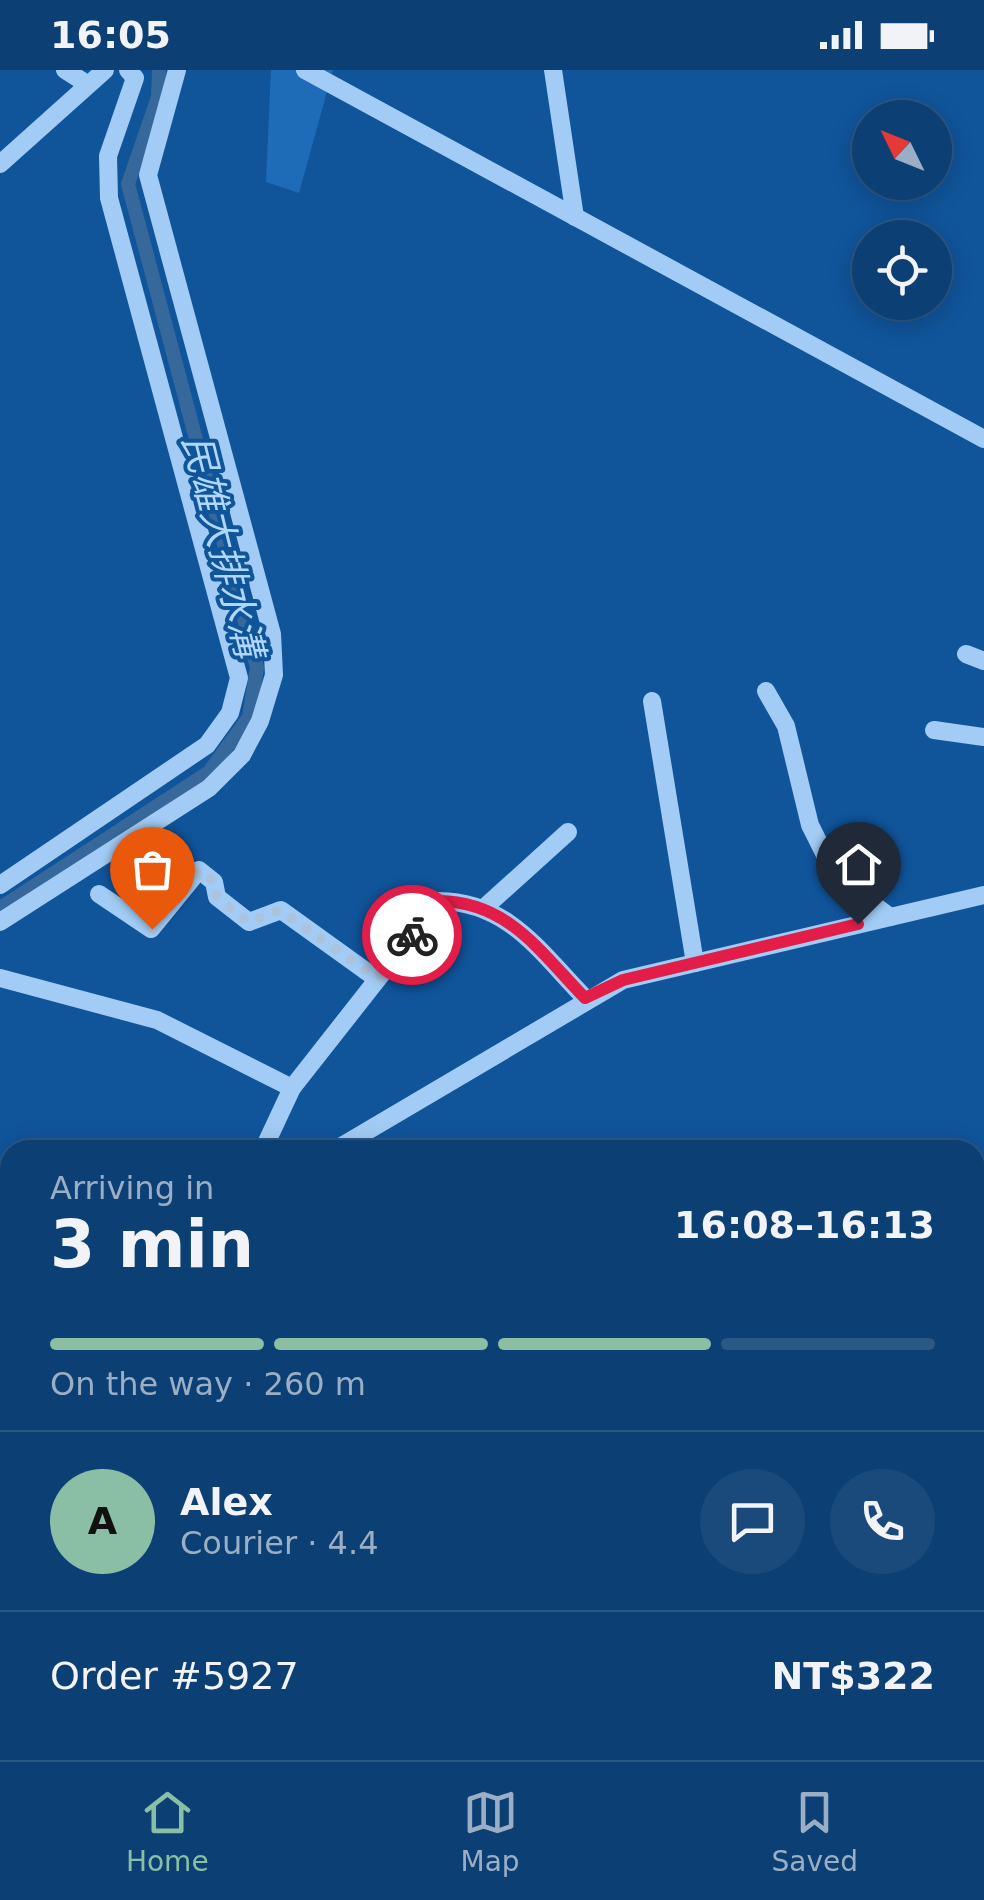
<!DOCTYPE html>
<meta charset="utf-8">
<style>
:root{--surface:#0c3f74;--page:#1a4a7c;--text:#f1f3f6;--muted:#9aafc5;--line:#2c5886;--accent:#8abfa5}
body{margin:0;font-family:"DejaVu Sans","Noto Sans TC",sans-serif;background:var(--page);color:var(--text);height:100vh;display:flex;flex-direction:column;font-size:38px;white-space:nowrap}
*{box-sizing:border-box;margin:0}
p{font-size:32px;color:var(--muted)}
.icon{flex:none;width:55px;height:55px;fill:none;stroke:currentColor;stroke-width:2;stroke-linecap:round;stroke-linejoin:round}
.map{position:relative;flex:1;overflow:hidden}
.drawer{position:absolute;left:0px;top:1070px;width:985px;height:620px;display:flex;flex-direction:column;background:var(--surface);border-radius:30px 30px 0 0;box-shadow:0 5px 25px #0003,0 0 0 2px var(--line)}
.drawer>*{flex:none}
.needle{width:65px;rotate:313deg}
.tools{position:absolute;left:852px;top:30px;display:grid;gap:20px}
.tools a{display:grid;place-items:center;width:100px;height:100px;border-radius:50%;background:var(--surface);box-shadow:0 5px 25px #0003,0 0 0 2px var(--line);font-size:50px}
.pin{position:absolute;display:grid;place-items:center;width:85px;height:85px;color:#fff;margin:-102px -42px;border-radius:50% 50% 50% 0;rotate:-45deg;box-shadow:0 0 10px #0007}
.pin .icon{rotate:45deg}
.courier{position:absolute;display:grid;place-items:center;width:100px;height:100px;margin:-50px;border:8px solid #e11d48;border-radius:50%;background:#fff;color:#222;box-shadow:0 2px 12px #0007}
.head em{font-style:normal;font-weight:600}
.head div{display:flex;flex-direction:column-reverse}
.head{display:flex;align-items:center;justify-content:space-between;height:170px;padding:0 50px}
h1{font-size:65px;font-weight:600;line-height:75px}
.bar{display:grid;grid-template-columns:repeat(4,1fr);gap:15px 10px;align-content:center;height:120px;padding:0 50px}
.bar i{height:12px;border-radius:8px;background:var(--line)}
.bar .active{background:var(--accent)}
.bar p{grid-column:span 4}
.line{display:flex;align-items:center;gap:25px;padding:0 50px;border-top:2px solid var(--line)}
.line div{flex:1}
.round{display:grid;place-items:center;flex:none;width:105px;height:105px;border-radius:52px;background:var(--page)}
.status{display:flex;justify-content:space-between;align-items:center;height:70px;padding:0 50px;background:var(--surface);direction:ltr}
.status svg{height:28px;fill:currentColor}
.menu{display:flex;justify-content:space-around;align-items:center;height:140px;border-top:2px solid var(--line);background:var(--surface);font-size:28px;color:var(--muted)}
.menu a{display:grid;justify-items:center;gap:5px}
.menu .active{color:var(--accent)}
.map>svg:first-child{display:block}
.green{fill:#1e6cb8}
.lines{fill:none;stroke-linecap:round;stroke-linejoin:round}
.stream{stroke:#94c8f8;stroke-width:4}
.canal{stroke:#37689b;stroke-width:14}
.minor{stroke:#a2ccf5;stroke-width:18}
.done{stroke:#abc3dc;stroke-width:10;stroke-dasharray:0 18}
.route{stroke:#e11d48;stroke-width:12}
.labels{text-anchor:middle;stroke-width:8;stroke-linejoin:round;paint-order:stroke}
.water-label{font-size:38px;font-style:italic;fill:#afd6fb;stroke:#10549a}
</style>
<div class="status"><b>16:05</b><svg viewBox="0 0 49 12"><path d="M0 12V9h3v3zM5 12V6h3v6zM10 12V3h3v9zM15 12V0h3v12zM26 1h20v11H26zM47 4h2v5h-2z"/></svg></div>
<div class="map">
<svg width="984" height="1690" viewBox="0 0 984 1690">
<rect width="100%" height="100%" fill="#10549a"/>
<g class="green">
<polygon points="271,0 333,0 299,123 266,112"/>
<polygon points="984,1620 984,1690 931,1690 926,1680 975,1680 975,1621"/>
</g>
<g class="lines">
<g class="stream">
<polyline points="975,1432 984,1422"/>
<polyline points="793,1690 798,1680"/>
</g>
<polyline class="canal" points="0,838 209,702 249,647 257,598 128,114 158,27 159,0"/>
<g class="minor">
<polyline points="65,0 87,14"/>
<polyline points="305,0 984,369"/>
<polyline points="553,0 575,147"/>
<polyline points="0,94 105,0"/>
<polyline points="966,584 984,591"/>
<polyline points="766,621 786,656 810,755 828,791 850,817 890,847"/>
<polyline points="652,631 695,893"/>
<polyline points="934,660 984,667"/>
<polyline points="0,815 207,675 230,643 239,608 109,128 108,86 135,8 128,0"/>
<polyline points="99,824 151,859 199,800 214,812 217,827 249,852 281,840 377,909"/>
<polyline points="484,838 568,762"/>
<polyline points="0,852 209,718 242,685 260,651 274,605 272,564 148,105 177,0"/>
<polyline points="0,908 157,950 292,1018"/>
<path d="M 263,1080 L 292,1018 L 439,831 C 509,832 540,882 585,928"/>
<polyline points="335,1080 623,910 984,825"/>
<polyline points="0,1210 10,1208"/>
<polyline points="975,1408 984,1399"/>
<polyline points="975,1594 984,1591"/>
<polyline points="883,1680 890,1690"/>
<polyline points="260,1690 264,1680"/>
<polyline points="773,1690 779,1680"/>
<polyline points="808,1690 813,1680"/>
</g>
</g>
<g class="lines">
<polyline class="done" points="152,859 200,800 214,812 217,827 248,852 280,840 377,908 412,865"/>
<path class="route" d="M 412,865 L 439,831 C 509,832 540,882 585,928 L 623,910 L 858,854"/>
</g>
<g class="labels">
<g class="water-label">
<text transform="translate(223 476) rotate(76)" y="13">民雄大排水溝</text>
</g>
</g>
</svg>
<div class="tools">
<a><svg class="needle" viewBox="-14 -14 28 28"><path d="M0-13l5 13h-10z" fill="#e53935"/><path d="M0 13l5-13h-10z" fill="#9aafc5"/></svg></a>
<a><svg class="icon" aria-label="locate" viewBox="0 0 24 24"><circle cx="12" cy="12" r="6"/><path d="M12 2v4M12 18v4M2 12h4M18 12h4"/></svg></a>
</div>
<div class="pin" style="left:152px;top:859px;background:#ea580c"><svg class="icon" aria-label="bag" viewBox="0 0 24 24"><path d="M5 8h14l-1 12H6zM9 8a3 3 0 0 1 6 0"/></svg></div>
<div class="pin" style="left:858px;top:854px;background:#1f2937"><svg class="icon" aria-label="home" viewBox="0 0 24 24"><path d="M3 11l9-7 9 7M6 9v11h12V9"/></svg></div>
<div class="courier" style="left:412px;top:865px"><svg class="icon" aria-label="bike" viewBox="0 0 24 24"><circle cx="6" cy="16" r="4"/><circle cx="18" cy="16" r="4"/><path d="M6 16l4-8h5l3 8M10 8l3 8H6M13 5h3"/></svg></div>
<section class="drawer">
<div class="head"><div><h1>3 min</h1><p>Arriving in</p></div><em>16:08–16:13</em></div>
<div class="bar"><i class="active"></i><i class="active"></i><i class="active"></i><i></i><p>On the way · 260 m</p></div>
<div class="line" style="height:180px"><b class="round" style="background:var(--accent);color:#111">A</b><div><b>Alex</b><p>Courier · 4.4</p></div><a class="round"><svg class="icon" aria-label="chat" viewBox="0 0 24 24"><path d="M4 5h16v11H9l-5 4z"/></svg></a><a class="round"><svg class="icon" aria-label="phone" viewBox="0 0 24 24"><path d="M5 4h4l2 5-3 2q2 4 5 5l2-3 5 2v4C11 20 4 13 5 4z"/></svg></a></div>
<div class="line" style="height:130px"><div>Order #5927</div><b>NT$322</b></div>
</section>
</div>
<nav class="menu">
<a class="active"><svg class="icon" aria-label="home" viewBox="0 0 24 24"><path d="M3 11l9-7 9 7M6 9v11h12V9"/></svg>Home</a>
<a><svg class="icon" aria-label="map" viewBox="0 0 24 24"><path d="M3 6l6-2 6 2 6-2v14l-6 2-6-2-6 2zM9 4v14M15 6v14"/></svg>Map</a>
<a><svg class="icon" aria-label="saved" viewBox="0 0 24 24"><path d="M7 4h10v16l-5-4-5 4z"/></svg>Saved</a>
</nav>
